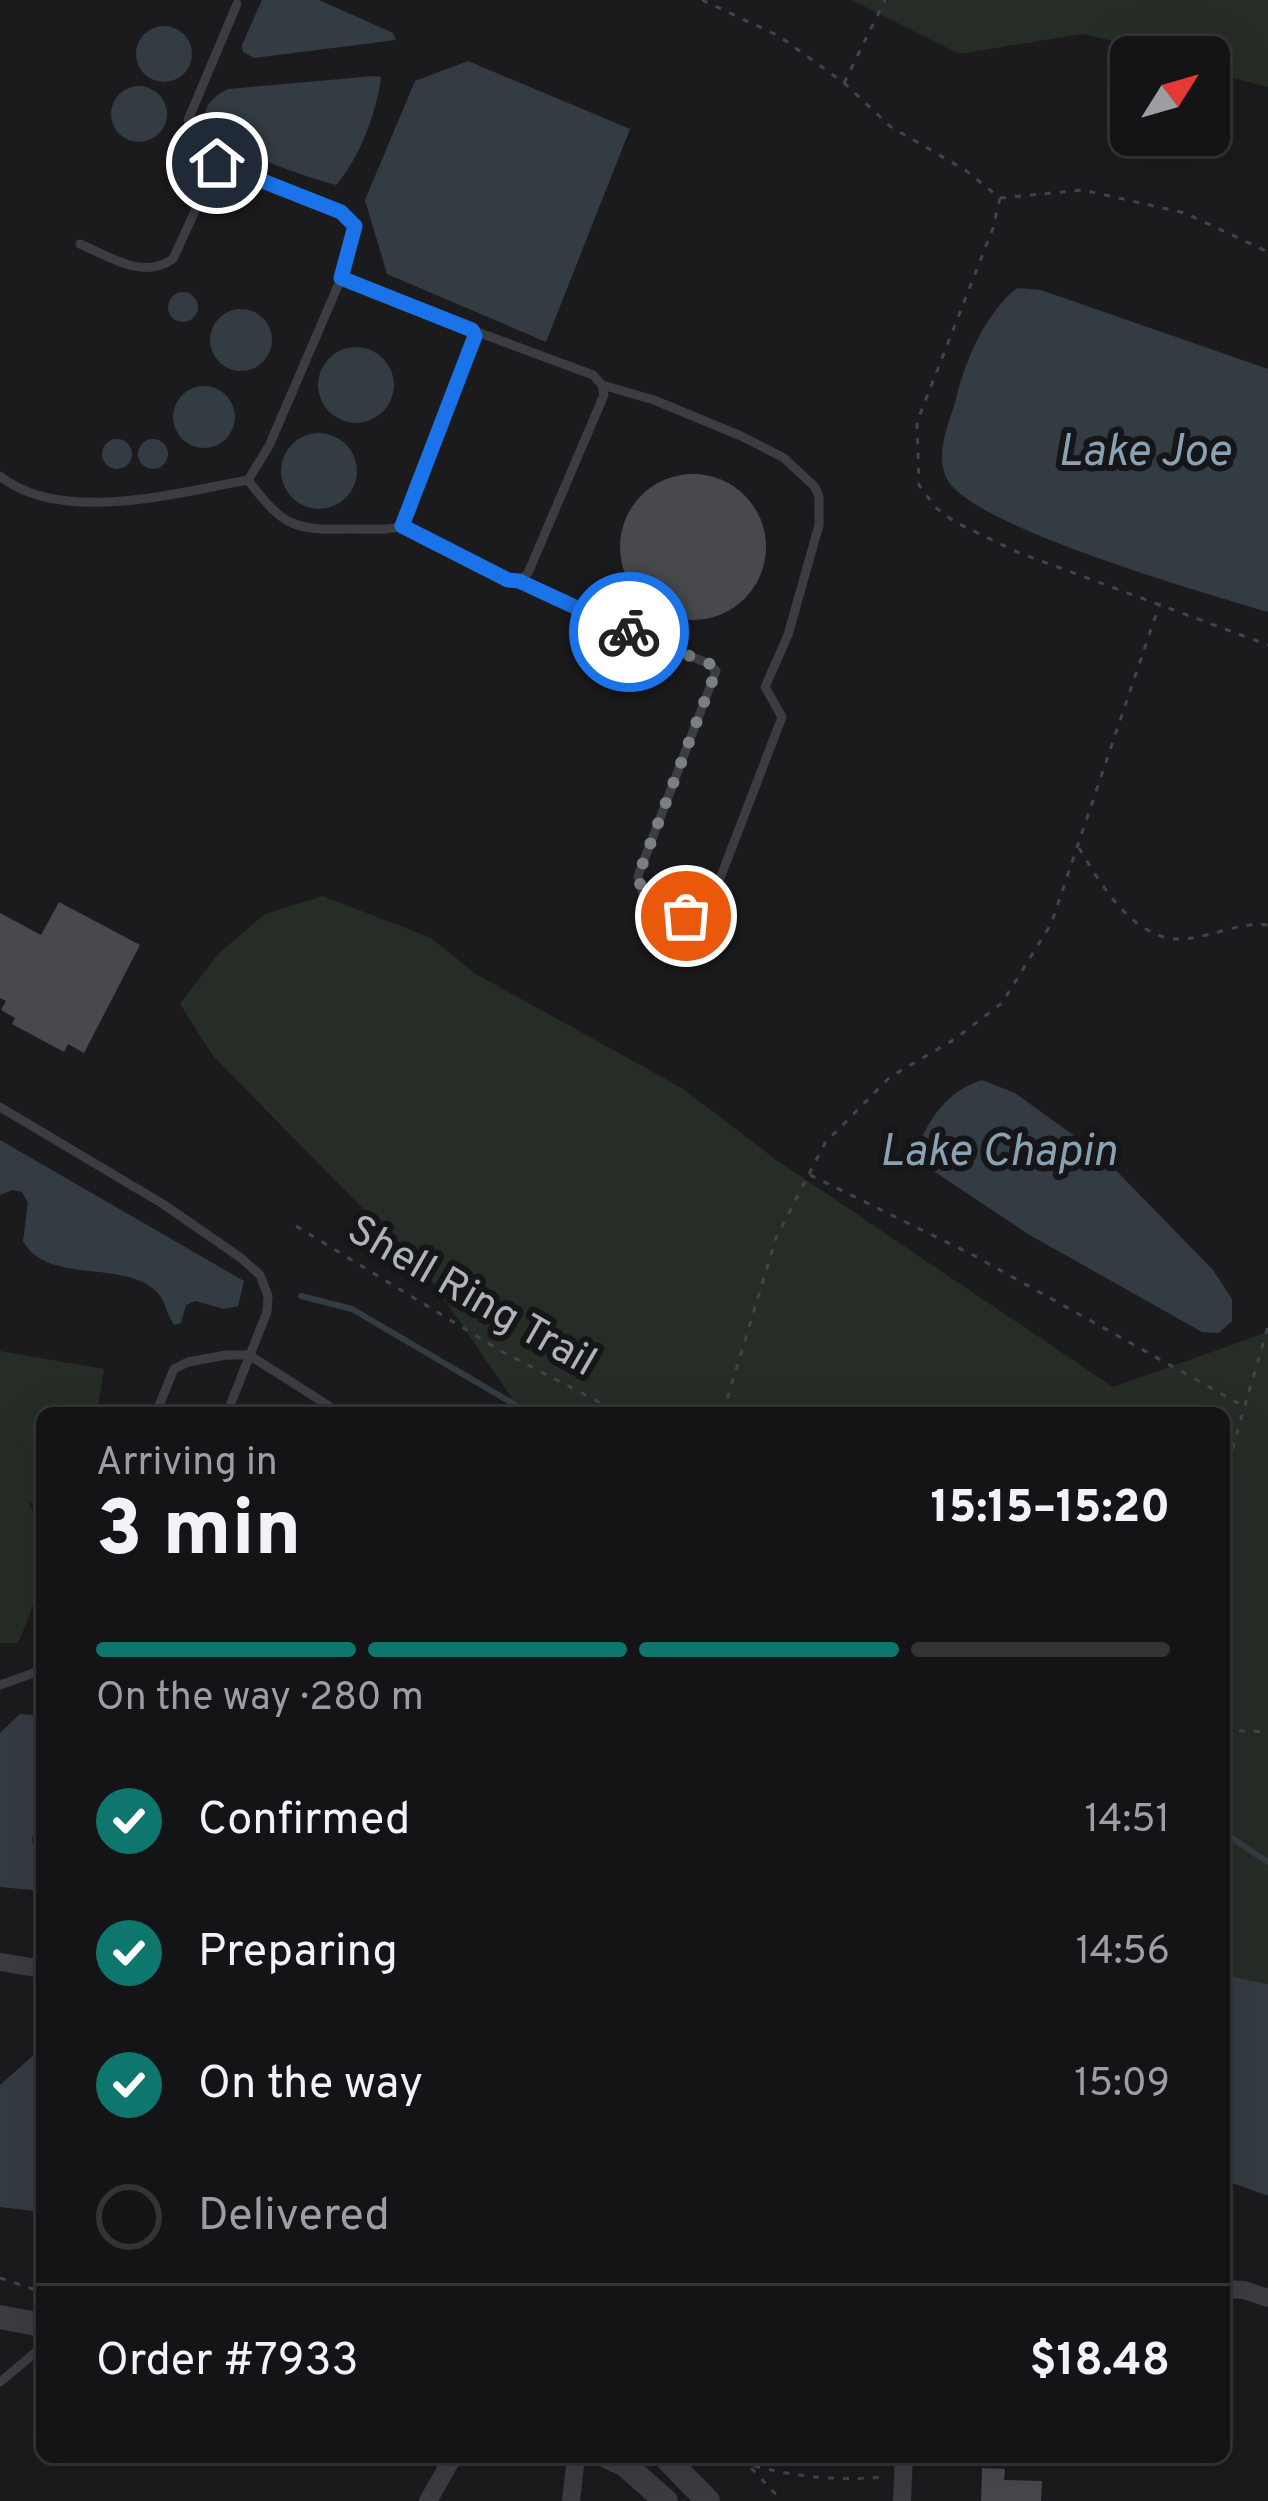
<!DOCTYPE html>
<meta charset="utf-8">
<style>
:root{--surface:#141416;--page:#212123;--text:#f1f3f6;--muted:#9d9ea1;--line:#333335;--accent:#0f766e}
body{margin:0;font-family:Overpass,sans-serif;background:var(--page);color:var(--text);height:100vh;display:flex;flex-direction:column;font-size:45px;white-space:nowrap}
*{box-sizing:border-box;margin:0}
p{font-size:39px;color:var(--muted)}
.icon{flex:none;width:66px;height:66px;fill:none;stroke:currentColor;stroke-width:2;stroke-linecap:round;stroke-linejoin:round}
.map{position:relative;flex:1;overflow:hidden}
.side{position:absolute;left:36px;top:1407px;width:1194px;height:1056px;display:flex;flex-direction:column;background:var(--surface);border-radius:18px;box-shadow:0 12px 48px #0002,0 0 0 3px var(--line)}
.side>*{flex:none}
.needle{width:78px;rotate:53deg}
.buttons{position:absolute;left:1110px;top:36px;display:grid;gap:24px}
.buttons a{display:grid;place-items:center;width:120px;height:120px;border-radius:18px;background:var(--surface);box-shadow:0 12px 48px #0002,0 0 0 3px var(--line);font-size:60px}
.pin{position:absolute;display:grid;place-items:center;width:102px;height:102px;color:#fff;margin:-51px;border:6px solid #fff;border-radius:50%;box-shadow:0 3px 12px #0007}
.courier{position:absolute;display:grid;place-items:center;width:120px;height:120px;margin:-60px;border:9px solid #1a73e8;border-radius:50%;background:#fff;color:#222;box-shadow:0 3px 15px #0007}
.headline em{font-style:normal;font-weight:800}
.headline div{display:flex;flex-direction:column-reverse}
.headline{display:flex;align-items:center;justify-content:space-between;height:204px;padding:0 60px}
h1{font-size:78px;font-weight:800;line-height:90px}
.bar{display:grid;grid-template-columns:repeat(4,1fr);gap:18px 12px;align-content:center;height:144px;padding:0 60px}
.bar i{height:15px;border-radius:9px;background:var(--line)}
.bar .selected{background:var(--accent)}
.bar p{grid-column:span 4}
.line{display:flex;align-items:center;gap:30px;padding:0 60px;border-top:3px solid var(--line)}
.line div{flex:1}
ol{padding:0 60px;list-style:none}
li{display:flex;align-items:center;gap:36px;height:132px}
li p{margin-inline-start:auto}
li .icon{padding:12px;border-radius:50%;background:var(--accent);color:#fff;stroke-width:4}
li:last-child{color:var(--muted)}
li i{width:66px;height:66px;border:6px solid var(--line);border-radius:50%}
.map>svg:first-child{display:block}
.green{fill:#252d26}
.water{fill:#333c42}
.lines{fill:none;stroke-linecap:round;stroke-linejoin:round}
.stream{stroke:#333c42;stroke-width:6}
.building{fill:#48494d}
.path{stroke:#424449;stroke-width:3;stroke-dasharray:6 9;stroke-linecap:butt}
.service{stroke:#3c3d42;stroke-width:9}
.minor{stroke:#3c3d42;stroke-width:18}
.tertiary{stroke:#3c3d42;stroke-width:24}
.done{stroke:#7b7e84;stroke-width:12;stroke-dasharray:0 21.6}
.route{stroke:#1a73e8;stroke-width:15}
.labels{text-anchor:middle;stroke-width:12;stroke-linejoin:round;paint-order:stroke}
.street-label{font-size:42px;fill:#afb3bb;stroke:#161618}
.water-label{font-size:45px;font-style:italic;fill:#89a1b3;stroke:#161618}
</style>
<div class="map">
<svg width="1268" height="2501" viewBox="0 0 1268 2501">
<rect width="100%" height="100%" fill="#1b1b1d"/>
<g class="green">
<polygon points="851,0 1268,0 1268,87 1209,72 1209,57 1168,57 1142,47 1081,34 959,54"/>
<polygon points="323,896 431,938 476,974 682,1088 775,1159 1113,1387 1268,1332 1268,1984 1224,1975 1224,1413 522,1413 428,1275 213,1056 180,1004 219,953 265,914"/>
<path d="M 0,1351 L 104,1369 L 97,1413 L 42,1413 L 42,1504 L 29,1503 C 53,1550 39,1596 18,1643 L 0,1643 Z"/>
</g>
<g class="water">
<polygon points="262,0 319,0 393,33 396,40 254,58 243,52 242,45"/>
<circle cx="164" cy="54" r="28"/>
<polygon points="468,61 630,129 546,342 387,274 365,200 415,81"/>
<path d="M 374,76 L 381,77 C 377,112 359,159 336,185 C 310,178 147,130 228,89 Z"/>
<circle cx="139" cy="114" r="28"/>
<path d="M 1017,288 L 1041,290 L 1268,369 L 1268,612 C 1209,594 972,527 947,479 C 934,455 949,424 956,399 C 965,361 986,312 1017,288 Z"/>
<circle cx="183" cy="307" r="15"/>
<circle cx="241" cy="340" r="31"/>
<circle cx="356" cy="385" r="38"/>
<circle cx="204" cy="417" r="31"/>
<circle cx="319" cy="471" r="38"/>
<circle cx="117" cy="454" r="15"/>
<circle cx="153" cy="454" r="15"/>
<path d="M 982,1080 L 1015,1093 L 1101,1155 L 1213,1270 L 1232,1299 L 1232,1321 L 1219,1333 L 1202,1332 L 1028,1234 L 932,1170 L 919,1143 C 933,1113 950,1090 982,1080 Z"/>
<path d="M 0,1140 L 244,1281 L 238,1306 L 224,1309 L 195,1301 L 186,1305 L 181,1323 L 174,1325 C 166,1314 165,1299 156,1291 C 121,1259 47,1285 23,1241 L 28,1203 L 22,1192 L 12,1190 L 0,1195 Z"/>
<polygon points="20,1714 42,1716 42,1815 32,1838 34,1851 42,1859 42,1891 0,1887 0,1733"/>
<polygon points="1224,1975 1268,1984 1268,2196 1224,2180"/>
<polygon points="42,2034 42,2212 0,2207 0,2085 36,2053"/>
</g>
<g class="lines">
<g class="stream">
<polyline points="301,1296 352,1309 529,1413"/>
<polyline points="1224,1833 1268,1862"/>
</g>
</g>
<g class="building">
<circle cx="693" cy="547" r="73"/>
<polygon points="59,902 140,945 84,1053 68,1044 64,1052 12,1024 15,1018 1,1010 6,1001 0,998 0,913 41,935"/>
<polygon points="982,2468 1005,2469 1004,2480 1042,2481 1041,2501 981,2501"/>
</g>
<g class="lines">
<g class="path">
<polyline points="702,0 779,36 844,83 891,127 965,170 1000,198 1083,190 1185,213 1268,252"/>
<polyline points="844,83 885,0"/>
<polyline points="1000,198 993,228 917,422 919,485 936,508 955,522 1017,552 1268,645"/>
<path d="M 1079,848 C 1103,888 1138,948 1192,938 C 1217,934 1243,922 1268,925"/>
<polyline points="810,1175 973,1255 1245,1407"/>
<polyline points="296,1226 501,1351 620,1413"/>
<polyline points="723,1413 776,1238 825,1143 890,1077 955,1039 1002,1003 1051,924 1160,603"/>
<polyline points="1224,1478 1268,1326"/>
<polyline points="1224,1730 1268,1732"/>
<polyline points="0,2278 42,2292"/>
<polyline points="741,2457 782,2501"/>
<path d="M 754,2466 C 798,2477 837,2481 882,2477"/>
</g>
<g class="service">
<path d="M 80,244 C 111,257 142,280 173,259 L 217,163"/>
<path d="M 0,476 C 61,525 176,493 248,480 L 269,446 L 349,260 L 355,226 L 341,212 L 210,160 L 188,120 L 237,4"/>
<path d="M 248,480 C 285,529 295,530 354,529 C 371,529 386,531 402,526 L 408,515 L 475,336 L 472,330 L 341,278"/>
<polyline points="402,526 508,580 519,581 528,573 604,395 602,385 593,375 472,330"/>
<polyline points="519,581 594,618 710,664 716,671 638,876 644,899 685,917 699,911 716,889 782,717 765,687 788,635 819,525 819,497 815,487 784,458 741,436 654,400 602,385"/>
<polyline points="0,1107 163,1204 241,1258 260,1275 268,1296 267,1312 227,1413"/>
<polyline points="156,1413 174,1369 188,1362 226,1355 249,1355 340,1413"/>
<polyline points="0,1685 42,1670"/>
<polyline points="0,2382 42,2347"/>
</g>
<g class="minor">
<polyline points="0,1962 42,1969"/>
<polyline points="1224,2289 1244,2290 1268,2298"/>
<polyline points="428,2501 453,2457"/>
<polyline points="571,2501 576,2457"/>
<polyline points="902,2501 904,2457"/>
</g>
<g class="tertiary">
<polyline points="0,2317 42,2325"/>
<polyline points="608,2457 625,2465 666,2501"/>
<polyline points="665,2457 708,2501"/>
</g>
</g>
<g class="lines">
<polyline class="done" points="629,632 710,664 716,671 638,876 644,899 686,916"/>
<polyline class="route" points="217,163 341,212 355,226 341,278 472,330 475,336 402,526 508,580 519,581 629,632"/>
</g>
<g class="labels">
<g class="street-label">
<text transform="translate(473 1294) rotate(30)" y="15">Shell Ring Trail</text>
</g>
<g class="water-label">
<text x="1144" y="465">Lake Joe</text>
<text x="998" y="1165">Lake Chapin</text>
</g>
</g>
</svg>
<div class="buttons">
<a><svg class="needle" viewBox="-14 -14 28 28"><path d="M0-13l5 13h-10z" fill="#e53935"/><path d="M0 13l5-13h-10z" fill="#9d9ea1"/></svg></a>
</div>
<div class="pin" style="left:686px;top:916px;background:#ea580c"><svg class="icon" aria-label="bag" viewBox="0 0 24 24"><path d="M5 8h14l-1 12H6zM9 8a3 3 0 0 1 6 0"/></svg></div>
<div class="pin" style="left:217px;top:163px;background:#1f2937"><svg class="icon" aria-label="home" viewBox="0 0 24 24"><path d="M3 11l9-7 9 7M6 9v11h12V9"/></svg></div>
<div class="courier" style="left:629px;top:632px"><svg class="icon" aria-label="bike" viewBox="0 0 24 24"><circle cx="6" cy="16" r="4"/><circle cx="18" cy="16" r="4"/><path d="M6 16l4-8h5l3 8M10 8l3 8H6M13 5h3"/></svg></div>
<section class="side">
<div class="headline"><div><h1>3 min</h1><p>Arriving in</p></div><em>15:15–15:20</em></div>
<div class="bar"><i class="selected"></i><i class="selected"></i><i class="selected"></i><i></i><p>On the way · 280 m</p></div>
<ol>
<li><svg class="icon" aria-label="check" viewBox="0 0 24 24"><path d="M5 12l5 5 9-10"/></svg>Confirmed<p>14:51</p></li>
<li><svg class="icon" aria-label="check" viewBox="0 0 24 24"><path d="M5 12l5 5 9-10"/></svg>Preparing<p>14:56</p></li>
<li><svg class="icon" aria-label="check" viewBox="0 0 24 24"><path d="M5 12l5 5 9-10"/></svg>On the way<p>15:09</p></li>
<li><i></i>Delivered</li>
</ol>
<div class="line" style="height:156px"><div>Order #7933</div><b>$18.48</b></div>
</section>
</div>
